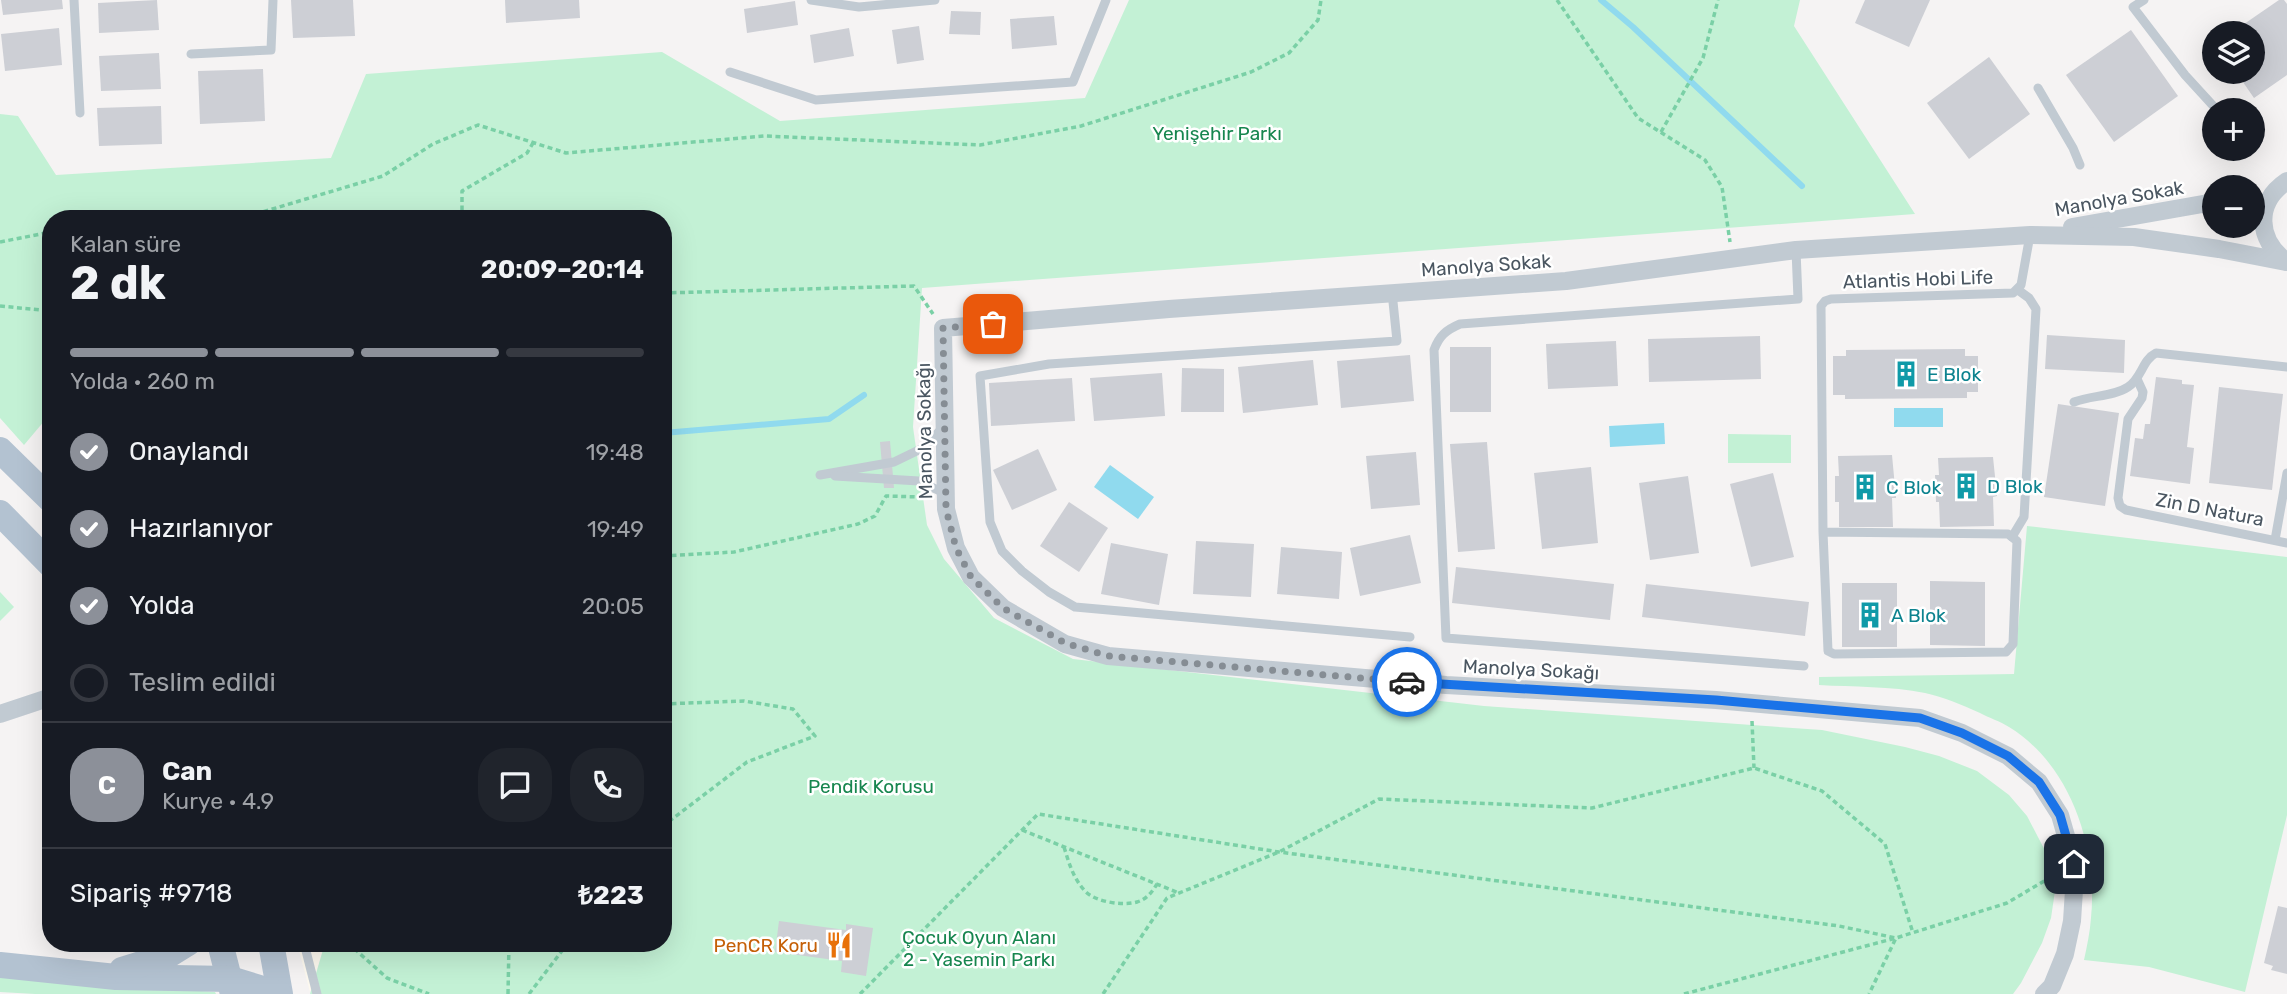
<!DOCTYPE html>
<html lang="tr">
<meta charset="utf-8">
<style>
:root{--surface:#171b24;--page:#20242c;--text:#f1f3f6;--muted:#9ea1a6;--line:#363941;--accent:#8c9099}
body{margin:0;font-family:Rubik,sans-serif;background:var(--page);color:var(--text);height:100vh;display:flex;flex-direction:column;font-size:26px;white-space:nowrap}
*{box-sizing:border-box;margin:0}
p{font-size:23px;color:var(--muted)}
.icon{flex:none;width:38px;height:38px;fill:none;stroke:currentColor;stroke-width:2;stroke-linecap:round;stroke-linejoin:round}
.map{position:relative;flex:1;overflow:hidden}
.side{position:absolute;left:42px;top:210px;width:630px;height:742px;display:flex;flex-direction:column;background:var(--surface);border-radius:28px;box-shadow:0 7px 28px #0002}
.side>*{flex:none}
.controls{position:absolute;left:2202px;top:21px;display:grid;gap:14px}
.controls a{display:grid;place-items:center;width:63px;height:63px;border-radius:50%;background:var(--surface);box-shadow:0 7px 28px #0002;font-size:35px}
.pin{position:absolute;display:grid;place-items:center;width:60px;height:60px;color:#fff;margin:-30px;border-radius:14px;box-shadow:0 4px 10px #0006}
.courier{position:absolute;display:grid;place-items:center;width:70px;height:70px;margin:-35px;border:5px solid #1a73e8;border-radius:50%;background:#fff;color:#222;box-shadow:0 2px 9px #0007}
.headline em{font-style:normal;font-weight:700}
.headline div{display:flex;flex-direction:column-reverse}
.headline{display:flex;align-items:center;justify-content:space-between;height:119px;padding:0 28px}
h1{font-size:46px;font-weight:700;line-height:52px}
.bar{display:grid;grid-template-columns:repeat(4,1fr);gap:10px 7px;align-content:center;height:84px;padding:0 28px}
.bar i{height:9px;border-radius:5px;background:var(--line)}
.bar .current{background:var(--accent)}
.bar p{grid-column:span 4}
.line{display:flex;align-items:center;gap:18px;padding:0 28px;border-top:2px solid var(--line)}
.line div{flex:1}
.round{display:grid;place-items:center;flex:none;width:74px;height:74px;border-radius:28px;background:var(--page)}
ol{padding:0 28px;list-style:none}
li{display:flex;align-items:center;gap:21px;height:77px}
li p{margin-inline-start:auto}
li .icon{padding:7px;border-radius:50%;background:var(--accent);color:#fff;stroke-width:4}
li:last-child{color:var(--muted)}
li i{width:38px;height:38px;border:4px solid var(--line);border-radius:50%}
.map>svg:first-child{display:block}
.commercial{fill:#fdf9ef}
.green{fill:#c3f1d5}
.water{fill:#90daee}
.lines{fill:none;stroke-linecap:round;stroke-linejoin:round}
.stream{stroke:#90daee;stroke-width:6}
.building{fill:#cdcfd5}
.path{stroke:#7ad0a6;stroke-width:3.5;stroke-dasharray:5 3.5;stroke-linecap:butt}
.lane{stroke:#c1cad2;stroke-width:9}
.street{stroke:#c1cad2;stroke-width:18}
.primary{stroke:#b3c2d1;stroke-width:26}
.done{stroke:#868d94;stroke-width:7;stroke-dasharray:0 12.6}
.route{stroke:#1a73e8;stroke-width:9}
.labels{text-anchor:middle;stroke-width:5;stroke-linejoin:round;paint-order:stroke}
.park-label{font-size:19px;fill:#17864f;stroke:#fff}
.street-label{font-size:19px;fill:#4a5661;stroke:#fff}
.culture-label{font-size:19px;fill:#0d838f;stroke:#fff;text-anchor:start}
.food-label{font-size:19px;fill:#c56008;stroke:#fff;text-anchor:end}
</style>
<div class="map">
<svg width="2287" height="994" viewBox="0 0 2287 994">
<rect width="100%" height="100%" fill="#f5f3f3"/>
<polygon class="commercial" points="297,943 325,943 310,992"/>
<g class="green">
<polygon points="1129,0 1800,0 1794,26 1915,214 922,288 913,427 927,525 944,559 994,618 1073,659 1484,706 1822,730 1905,747 1939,756 1977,771 2009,795 2027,816 2052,864 2055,891 2051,918 2042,943 2021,983 2013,994 310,994 325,943 663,943 663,219 51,219 51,413 24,445 0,418 0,114 18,116 56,175 331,158 366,74 662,52 780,121 1085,98"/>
<polygon points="1728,434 1791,435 1791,463 1728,463"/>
<path d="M 2027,526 L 2287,557 L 2287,815 L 2245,992 L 2149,967 L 2084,960 C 2087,946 2090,932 2091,918 C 2098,848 2071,765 2009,727 C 2000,721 1989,718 1980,713 C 1962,705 1944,697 1925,693 C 1891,686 1853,687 1819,685 L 1819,677 L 2014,674 Z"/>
<polygon points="0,592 14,607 0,621"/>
<polygon points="0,976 215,992 216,994 35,994 0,992"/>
</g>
<g class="water">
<rect x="1894" y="408" width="49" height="19"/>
<polygon points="1664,423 1665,444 1610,447 1609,426"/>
<polygon points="1110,465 1154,497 1138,519 1094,487"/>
</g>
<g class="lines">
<g class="stream">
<polyline points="1601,0 1633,27 1802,186"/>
<polyline points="663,433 829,419 864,395"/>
</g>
</g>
<g class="building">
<polygon points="1,0 62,0 63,9 3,15"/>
<polygon points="157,0 159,30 99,33 98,3"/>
<polygon points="291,0 353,0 355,36 293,38"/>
<polygon points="505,0 579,0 580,18 506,23"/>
<polygon points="1865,0 1930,0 1909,47 1855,23"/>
<polygon points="2279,0 2284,0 2287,4 2287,75 2254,98 2236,72 2252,72 2252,33 2231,33"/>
<polygon points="795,1 798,25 747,33 744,9"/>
<polygon points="951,11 981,12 980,35 949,34"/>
<polygon points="1054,16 1057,45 1012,49 1010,19"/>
<polygon points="919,26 924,60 897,64 892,30"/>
<polygon points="59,28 62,65 5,71 1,34"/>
<polygon points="849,28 854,56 814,63 810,35"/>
<polygon points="2131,30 2178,96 2114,142 2066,75"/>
<polygon points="159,53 161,89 101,91 99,56"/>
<polygon points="1989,57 2030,114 1969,159 1927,103"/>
<polygon points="263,69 265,121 200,124 198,71"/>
<polygon points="161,106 162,144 99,146 97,108"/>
<polygon points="2047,335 2125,340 2124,373 2045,369"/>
<polygon points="1760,336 1761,379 1649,382 1648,339"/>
<polygon points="1616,341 1618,386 1548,389 1546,344"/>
<rect x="1450" y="347" width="41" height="65"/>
<polygon points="1965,349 1965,356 1978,356 1978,392 1967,392 1967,398 1845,399 1845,395 1833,395 1833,356 1846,356 1846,350"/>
<polygon points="1410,355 1414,401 1341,408 1337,361"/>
<polygon points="1313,360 1318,405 1243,413 1238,367"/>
<polygon points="1182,368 1224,369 1224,412 1181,412"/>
<polygon points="1162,373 1165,416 1094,421 1090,378"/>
<polygon points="2156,377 2182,380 2182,384 2194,385 2187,447 2194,448 2190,484 2130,476 2135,438 2143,439 2145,424 2150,424"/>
<polygon points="1072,378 1075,421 991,426 989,383"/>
<polygon points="2219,387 2283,394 2272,490 2209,483"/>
<polygon points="2058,404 2119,413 2105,506 2044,497"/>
<polygon points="890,441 894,488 884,488 880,442"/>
<polygon points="1487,442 1495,549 1458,552 1450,444"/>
<polygon points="1038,449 1057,490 1012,510 993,470"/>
<polygon points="1416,452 1420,505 1371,509 1366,456"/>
<polygon points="1892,455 1896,498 1892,498 1893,527 1839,527 1839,502 1835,502 1835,476 1839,476 1838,456"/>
<polygon points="1993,457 1997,496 1993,497 1994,526 1940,527 1939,502 1936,502 1935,475 1939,475 1938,458"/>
<polygon points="1591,467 1598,543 1542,549 1534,473"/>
<polygon points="1773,473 1794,557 1751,567 1730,484"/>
<polygon points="1688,476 1699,553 1650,560 1639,483"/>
<polygon points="1069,502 1108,528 1079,572 1040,546"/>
<polygon points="1410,535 1421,583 1360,596 1350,548"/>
<polygon points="1196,541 1254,544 1251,597 1193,594"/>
<polygon points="1111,543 1168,554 1159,605 1101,594"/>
<polygon points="1281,547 1342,552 1339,599 1277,594"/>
<polygon points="1456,567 1614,584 1610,620 1452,603"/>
<polygon points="1930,581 1985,582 1985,646 1930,645"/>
<rect x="1842" y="583" width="55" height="64"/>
<polygon points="1646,584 1809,602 1805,636 1642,617"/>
<polygon points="2278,906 2287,908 2287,974 2271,970 2273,966 2264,963"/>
<polygon points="779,921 846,930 846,924 873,928 866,976 841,972 842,961 775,952"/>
</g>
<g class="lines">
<g class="path">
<polyline points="1557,0 1638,118 1705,160 1722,187 1730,242"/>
<polyline points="1661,132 1703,58 1718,0"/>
<polyline points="239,219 383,176 433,144 478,125 566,153 764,136 980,145 1081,126 1251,72 1289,53 1318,20 1321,0"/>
<polyline points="462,219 462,191 527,153 533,143"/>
<polyline points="0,242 51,232"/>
<polyline points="663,293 914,286 933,314"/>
<polyline points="0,306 51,311"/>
<polyline points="663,556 734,552 858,524 875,516 886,496 921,497"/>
<polyline points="663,704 744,701 793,709 815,736 747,762 663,826"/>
<polyline points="1752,721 1754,768"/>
<polyline points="1022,830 1179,893"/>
<path d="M 1064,847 C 1069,863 1073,878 1085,891 C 1095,902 1123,906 1137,902 C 1147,899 1152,892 1157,884"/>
<polyline points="348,943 387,978 429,994"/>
<polyline points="508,994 509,943"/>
<polyline points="529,994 568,943"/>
<polyline points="860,994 1038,814 1279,852 1839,926 1896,938 1869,994"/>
<polyline points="1103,994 1167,898 1279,852 1379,799 1592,808 1754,768 1822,791 1885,844 1913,933"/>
<polyline points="1684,994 1896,938 2007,903 2056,874"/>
</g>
<g class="lane">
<polyline points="74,0 80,113"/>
<polyline points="811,0 859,7 935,0"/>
<polyline points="2144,0 2133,7 2185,75 2217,110"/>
<polyline points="191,54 271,50 273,0"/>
<polyline points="730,72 816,100 1073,82 1106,0"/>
<polyline points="2038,88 2073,148 2080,165"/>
<path d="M 1796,250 L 1798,299 L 1460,324 C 1446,330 1439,336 1434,350 L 1446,638 L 1804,666"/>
<polyline points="1392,292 1397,341 1049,364 980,376 990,522 1002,551 1022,571 1049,592 1075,607 1410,637"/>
<polyline points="2137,379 2143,392 2142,398 2128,419 2118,498 2120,506 2126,510 2287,543"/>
<path d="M 2074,402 C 2091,395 2113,397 2128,387 C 2142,378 2142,360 2156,353 L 2287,367"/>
<polyline points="820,475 894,462 925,447 944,426"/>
<polyline points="835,476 919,481 946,494"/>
<polyline points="1823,532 2008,534 2017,541 2013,644 2006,652 1834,654 1828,651 1823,532 1821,306 1825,301 1831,299 2013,293 2021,285 2030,235"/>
<polyline points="2012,537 2024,517 2036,309 2029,298 2018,290"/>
<polyline points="2275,540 2287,473"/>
<polyline points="304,943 317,994"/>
</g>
<g class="street">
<path d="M 2287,181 C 2254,203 2257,240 2287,262"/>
<polyline points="2072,227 2214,202"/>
<polyline points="0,714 51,697"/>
<polyline points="2044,994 2052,986 2065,954 2072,921 2074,890 2074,864 2060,815 2039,782 2008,756 1962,733 1920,718 1716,700 1446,685 1108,656 1065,644 1003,608 971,577 956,548 946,509 943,328 1169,309 1566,281 1796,250 2030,235 2134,237 2219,249 2286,262"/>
</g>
<g class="primary">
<polyline points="0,450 51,500"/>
<polyline points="0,513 51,565"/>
<polyline points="220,943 233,994"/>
<polyline points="271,943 280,994"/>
<polyline points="0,965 116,977 230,979 279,994"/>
<polyline points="122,970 167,956 188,943"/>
</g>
</g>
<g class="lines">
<polyline class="done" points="993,324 943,328 946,509 956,548 971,577 1003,608 1065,643 1108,656 1407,682"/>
<polyline class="route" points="1407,682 1716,700 1920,718 1962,733 2008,756 2039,782 2060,815 2074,864"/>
</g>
<defs>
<g id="building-bare" transform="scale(2.1)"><path d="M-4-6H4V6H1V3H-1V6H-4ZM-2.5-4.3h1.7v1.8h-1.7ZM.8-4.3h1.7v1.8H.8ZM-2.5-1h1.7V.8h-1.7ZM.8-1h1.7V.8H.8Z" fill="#0f9aa8" stroke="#fff" stroke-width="2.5" paint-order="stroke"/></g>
<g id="restaurant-bare" transform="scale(2.1)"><path d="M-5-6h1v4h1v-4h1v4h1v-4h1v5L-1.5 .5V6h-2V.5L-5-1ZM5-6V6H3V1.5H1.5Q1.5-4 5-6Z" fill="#e8710a" stroke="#fff" stroke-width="2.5" paint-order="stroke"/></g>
</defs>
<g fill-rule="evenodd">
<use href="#building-bare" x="1906" y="374"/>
<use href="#building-bare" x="1966" y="486"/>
<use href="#building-bare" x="1865" y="487"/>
<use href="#building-bare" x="1870" y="615"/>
<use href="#restaurant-bare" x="839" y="945"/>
</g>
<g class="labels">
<g class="park-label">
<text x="1217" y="140">Yenişehir Parkı</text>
<text x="871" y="793">Pendik Korusu</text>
<text x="979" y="944">Çocuk Oyun Alanı<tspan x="979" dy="22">2 - Yasemin Parkı</tspan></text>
</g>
<g class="street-label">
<text transform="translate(2119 198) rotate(-10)" y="7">Manolya Sokak</text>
<text transform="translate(1486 265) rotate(-4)" y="7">Manolya Sokak</text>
<text transform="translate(1918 279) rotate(-2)" y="7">Atlantis Hobi Life</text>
<text transform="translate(924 431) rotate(-91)" y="7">Manolya Sokağı</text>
<text transform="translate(2210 509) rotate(11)" y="7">Zin D Natura</text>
<text transform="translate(1531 669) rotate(3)" y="7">Manolya Sokağı</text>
</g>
<g class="culture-label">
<text x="1927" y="381">E Blok</text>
<text x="1987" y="493">D Blok</text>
<text x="1886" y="494">C Blok</text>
<text x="1891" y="622">A Blok</text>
</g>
<g class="food-label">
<text x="818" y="952">PenCR Koru</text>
</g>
</g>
</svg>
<div class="controls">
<a><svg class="icon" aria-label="layers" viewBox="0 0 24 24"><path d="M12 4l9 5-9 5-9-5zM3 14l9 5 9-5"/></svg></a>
<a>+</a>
<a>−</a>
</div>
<div class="pin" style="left:993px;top:324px;background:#ea580c"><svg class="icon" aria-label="bag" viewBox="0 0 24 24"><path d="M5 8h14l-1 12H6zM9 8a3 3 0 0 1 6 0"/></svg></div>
<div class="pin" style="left:2074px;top:864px;background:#1f2937"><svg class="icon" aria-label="home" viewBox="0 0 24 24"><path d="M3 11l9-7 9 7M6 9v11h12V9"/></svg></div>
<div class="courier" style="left:1407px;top:682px"><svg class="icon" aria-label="car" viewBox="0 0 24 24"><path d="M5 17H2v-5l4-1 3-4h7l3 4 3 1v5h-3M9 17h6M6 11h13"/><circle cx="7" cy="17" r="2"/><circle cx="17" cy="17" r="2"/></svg></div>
<section class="side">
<div class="headline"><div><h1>2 dk</h1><p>Kalan süre</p></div><em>20:09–20:14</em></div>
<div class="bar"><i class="current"></i><i class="current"></i><i class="current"></i><i></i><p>Yolda · 260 m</p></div>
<ol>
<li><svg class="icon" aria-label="check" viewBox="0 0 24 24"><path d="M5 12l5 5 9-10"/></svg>Onaylandı<p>19:48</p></li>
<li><svg class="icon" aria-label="check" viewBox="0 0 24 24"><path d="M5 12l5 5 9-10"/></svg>Hazırlanıyor<p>19:49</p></li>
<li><svg class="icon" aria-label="check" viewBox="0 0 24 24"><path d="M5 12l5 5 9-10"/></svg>Yolda<p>20:05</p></li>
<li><i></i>Teslim edildi</li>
</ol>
<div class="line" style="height:126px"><b class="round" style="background:var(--accent);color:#fff">C</b><div><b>Can</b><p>Kurye · 4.9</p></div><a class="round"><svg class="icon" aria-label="chat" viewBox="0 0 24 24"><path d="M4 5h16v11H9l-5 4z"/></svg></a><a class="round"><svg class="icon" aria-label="phone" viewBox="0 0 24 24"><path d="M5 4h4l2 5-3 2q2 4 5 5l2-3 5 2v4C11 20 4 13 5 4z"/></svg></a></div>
<div class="line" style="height:91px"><div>Sipariş #9718</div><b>₺223</b></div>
</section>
</div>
